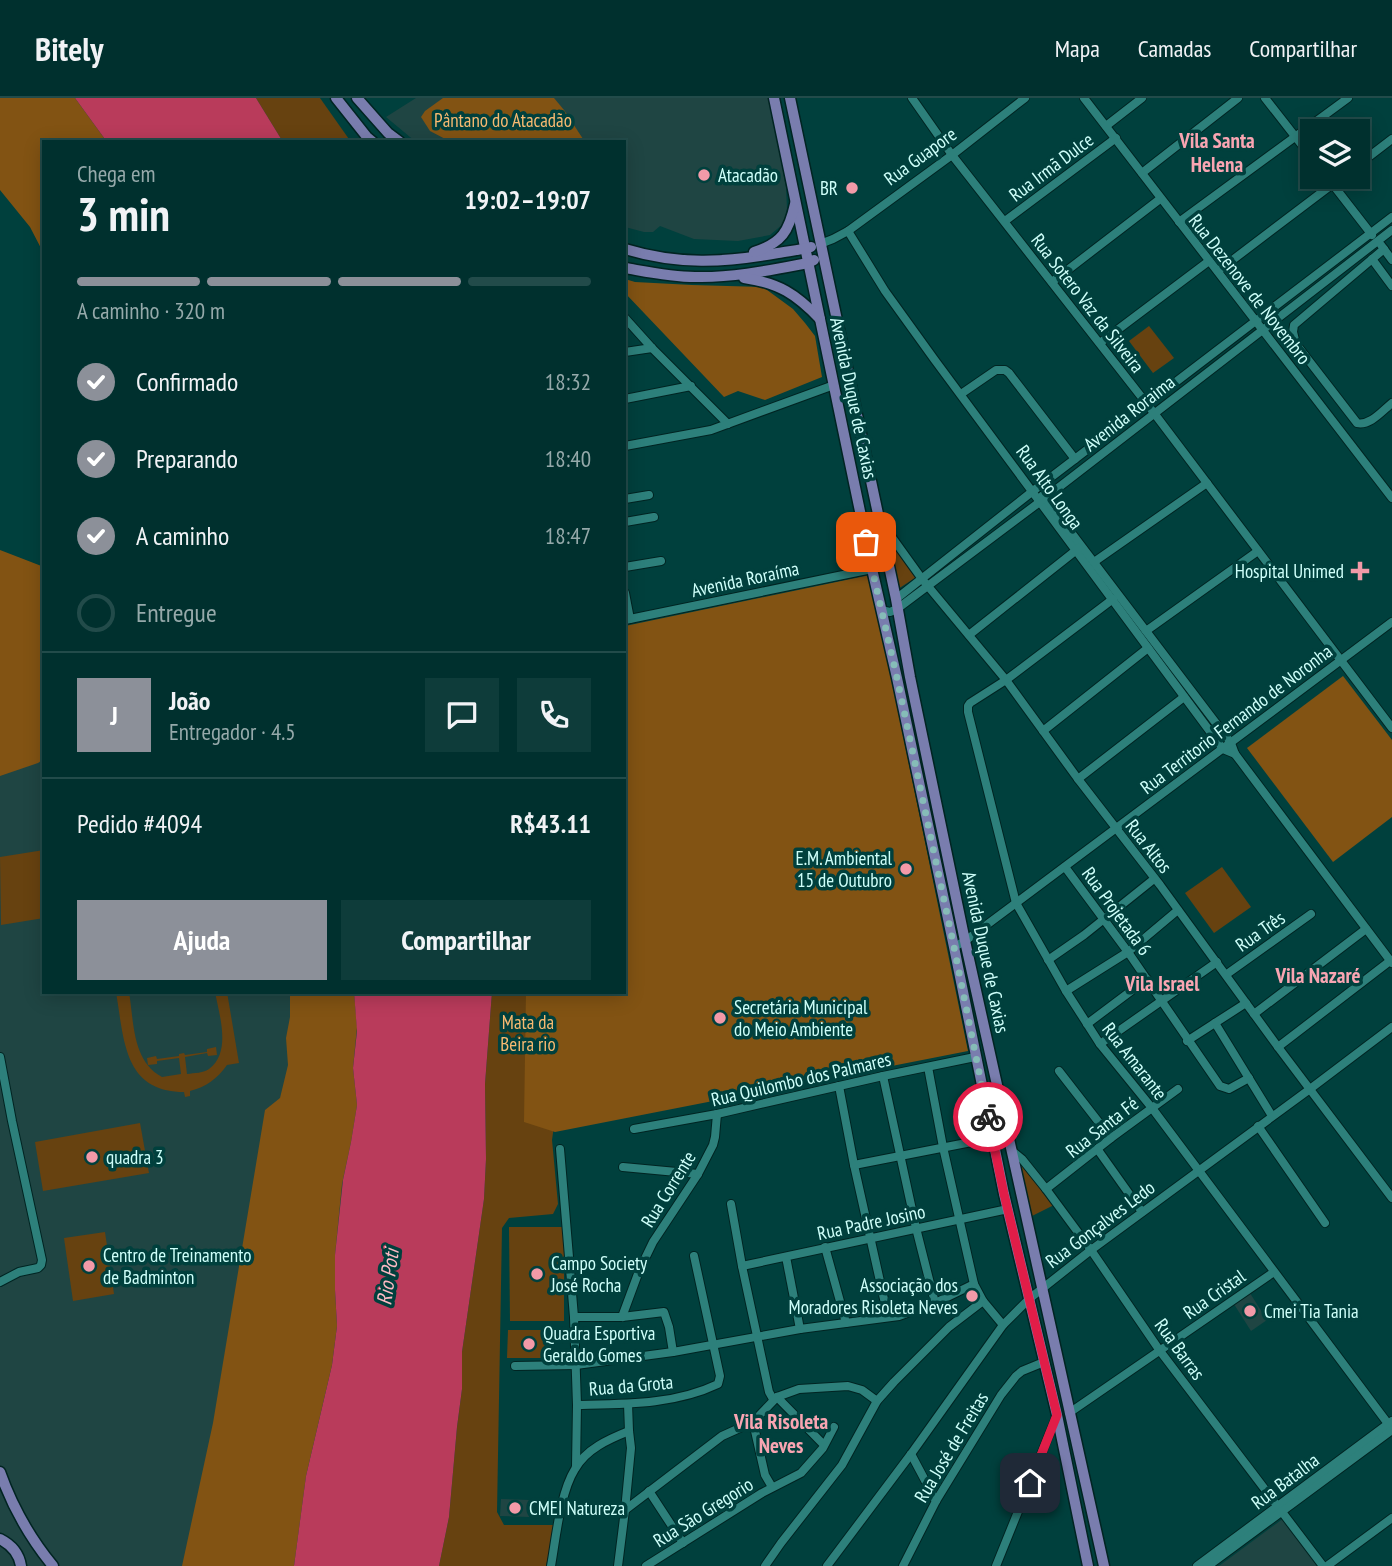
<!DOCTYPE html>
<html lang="pt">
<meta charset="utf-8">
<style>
:root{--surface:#00302e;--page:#0e3c3a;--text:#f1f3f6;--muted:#95a9aa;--line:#224b4a;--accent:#8c9099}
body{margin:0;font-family:"PT Sans Narrow",sans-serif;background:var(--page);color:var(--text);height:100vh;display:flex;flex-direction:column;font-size:26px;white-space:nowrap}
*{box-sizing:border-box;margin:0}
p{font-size:23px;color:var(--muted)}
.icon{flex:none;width:38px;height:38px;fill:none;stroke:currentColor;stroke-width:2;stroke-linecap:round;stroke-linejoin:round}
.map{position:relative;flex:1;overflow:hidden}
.details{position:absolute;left:42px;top:42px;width:584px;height:854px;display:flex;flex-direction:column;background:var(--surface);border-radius:0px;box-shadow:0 4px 18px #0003,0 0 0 2px var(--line)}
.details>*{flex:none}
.buttons{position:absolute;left:1300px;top:21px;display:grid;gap:14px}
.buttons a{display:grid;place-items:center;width:70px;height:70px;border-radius:0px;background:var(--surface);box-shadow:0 4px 18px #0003,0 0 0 2px var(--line);font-size:35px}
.pin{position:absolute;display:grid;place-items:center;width:60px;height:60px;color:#fff;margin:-30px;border-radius:14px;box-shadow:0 4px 10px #0006}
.courier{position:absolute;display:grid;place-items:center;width:70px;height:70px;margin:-35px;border:5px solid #e11d48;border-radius:50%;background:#fff;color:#222;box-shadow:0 2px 9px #0007}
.overview em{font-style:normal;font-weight:700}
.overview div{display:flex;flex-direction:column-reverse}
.overview{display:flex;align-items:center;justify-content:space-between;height:119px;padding:0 35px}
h1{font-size:46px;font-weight:700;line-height:52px}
.bar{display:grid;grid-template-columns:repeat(4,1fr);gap:10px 7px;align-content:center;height:84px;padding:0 35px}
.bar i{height:9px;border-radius:5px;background:var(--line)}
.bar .active{background:var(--accent)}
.bar p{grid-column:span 4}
.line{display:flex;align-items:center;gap:18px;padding:0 35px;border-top:2px solid var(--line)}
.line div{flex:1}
.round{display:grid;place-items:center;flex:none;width:74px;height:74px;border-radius:0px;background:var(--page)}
ol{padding:0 35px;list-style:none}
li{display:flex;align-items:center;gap:21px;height:77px}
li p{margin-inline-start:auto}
li .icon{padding:7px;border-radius:50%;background:var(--accent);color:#fff;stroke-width:4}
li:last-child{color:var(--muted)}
li i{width:38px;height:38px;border:4px solid var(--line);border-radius:50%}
.button{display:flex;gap:14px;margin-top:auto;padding:14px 35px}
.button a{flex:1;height:80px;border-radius:0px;background:var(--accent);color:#fff;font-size:28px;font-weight:700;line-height:80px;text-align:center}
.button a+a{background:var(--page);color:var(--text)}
header{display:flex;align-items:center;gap:42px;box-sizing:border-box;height:98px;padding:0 35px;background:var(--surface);border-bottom:2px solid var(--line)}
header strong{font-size:33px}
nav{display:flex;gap:38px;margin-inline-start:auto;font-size:24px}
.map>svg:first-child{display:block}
.built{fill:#1f4543}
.green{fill:#674210}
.forest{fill:#825313}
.water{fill:#b93b5b}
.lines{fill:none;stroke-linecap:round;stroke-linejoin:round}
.minor-casing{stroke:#012422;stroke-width:10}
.major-casing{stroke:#012422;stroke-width:13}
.minor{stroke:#2d807b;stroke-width:8}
.major{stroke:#797dae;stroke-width:10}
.done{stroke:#86bcb8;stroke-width:7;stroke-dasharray:0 12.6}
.route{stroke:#e11d48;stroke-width:9}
.poi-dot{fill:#f39aa8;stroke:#00403d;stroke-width:2.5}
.labels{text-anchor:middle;stroke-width:7;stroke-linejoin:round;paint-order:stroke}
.park-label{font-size:19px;fill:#f8ba71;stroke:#00403d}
.street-label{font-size:19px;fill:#cefffa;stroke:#00403d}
.poi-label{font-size:19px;fill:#cefffa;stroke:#00403d;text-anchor:start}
.neighbourhood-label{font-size:21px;font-weight:bold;fill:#f9a5b2;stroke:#00403d}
.water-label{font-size:21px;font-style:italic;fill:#fcbac4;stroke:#00403d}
</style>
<header>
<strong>Bitely</strong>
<nav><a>Mapa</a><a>Camadas</a><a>Compartilhar</a></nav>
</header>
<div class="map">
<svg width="1392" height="1468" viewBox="0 0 1392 1468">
<rect width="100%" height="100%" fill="#00403d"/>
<g class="built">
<polygon points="416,0 769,0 786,89 787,111 783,126 770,137 738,143 694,141 660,128 653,134 644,134 625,129 625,44 416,44 386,19"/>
<polygon points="0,467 44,486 44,894 354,894 357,933 353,970 357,1007 294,1468 0,1468"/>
<polygon points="1248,1192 1267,1222 1251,1233 1232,1203"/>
<polygon points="501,1401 530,1402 529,1419 500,1418"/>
<polygon points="1284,1420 1319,1468 1219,1468"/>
</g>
<g class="green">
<polygon points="256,0 320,0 351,44 283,44"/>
<polygon points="1149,228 1174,260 1153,275 1129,243"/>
<polygon points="885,437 918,478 898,491"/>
<polygon points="44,752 44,820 1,827 0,759"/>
<polygon points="1222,769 1251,809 1214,835 1185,795"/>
<path d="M 116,894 L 129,894 C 134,924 132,963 162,979 L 181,976 L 179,960 L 157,963 L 157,966 L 148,967 L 147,960 L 156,958 L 157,961 L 179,958 L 179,956 L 184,955 L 185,957 L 207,954 L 207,951 L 216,949 L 217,957 L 208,958 L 207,955 L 185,959 L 187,976 C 194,975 204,975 209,971 C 232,954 219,916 215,894 L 227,894 L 239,965 L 227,967 C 217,981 206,989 190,993 L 190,998 L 185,999 L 184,994 C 123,994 124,940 116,894 Z"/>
<polygon points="492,894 573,894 552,1042 558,1106 553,1116 509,1120 502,1130 497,1414 504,1427 555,1427 546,1468 439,1468 449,1419 457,1329 462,1291 462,1254 484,1101 486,1061 485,986"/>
<polygon points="140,1025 149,1075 43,1093 35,1044"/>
<polygon points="1018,1060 1054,1107 1030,1119"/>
<polygon points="509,1129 564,1129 564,1223 510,1223"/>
<polygon points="105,1134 114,1196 73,1203 64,1140"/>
<polygon points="508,1232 550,1232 550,1260 507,1260"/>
</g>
<g class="forest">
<polygon points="0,0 75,0 107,44 44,44 44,156 30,129 0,92"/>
<polygon points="443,0 554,0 564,12 585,44 451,44 430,33 421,19 425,13"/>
<polygon points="625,181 635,184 692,187 763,189 793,211 805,225 815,238 822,279 765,302 738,293 724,299 625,195"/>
<polygon points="0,452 44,469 44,661 38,665 0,678"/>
<polygon points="870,477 968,953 555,1034 524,1024 526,894 625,894 625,528"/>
<polygon points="1343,578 1392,642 1392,719 1333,764 1247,650"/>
<polygon points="290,894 354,894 357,929 353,970 357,1007 351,1044 342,1086 335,1157 335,1192 337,1228 332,1267 306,1378 294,1468 182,1468 213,1325 265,1012 280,1000 288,967 286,940 290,919"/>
</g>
<g class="water">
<polygon points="75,0 256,0 283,44 107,44"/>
<polygon points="354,894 492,894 485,986 486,1061 484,1101 462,1254 462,1291 457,1329 449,1419 439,1468 294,1468 306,1378 332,1267 337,1228 335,1192 335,1157 343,1082 351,1044 357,1007 353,970 357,933"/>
</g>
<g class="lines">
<g class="minor-casing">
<g id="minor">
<polyline points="912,0 952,57 1154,315 1392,630"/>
<polyline points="1084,0 1392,400"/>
<polyline points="1265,0 1312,60"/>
<polyline points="1106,28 1142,0"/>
<polyline points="1358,67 1392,41"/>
<polyline points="1142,75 1238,0"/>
<polyline points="1327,79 1372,137"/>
<polyline points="1005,123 1116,40"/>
<polyline points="1179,124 1348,0"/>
<polyline points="848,133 885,193 934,261 1223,651 1235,656"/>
<polyline points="820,146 833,141 848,133 952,57 1025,0"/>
<polyline points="1381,147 1392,162"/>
<path d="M 1384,151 L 1294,227 L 1293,234 L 1296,246 L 1357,325 C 1370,328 1382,313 1392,305"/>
<polyline points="1372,161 1392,188"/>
<polyline points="1218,173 1342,79"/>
<polyline points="1052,184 1160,101"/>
<polyline points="625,220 652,250 728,326"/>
<polyline points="1100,245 1209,163"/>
<polyline points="625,254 652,250"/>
<polyline points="961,296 996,272 1005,272 1009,275 1075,361"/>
<polyline points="625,301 691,288"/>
<polyline points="625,348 711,332 834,287"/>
<polyline points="1042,398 1045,400 1231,645 1235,656 1392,865"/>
<polyline points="625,401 649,397"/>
<polyline points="625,424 654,419"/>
<polyline points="881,424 922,481 1006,582 1078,681 1160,787 1278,949 1392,1100"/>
<polyline points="1094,464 1207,385"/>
<polyline points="625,469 661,463"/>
<polyline points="625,495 630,521"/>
<polyline points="896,501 1033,393 1392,119"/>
<polyline points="1113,501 1006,582 970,605 968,608 968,614 1016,805 1066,893 1100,946 1152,1010 1392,1331"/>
<polyline points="881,512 890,514 897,511 1045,400 1392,132"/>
<polyline points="625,522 872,471"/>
<polyline points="1146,533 1258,453"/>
<polyline points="969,537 1079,450"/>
<polyline points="1043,633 1148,550"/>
<polyline points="1078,681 1184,599"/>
<polyline points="1065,769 1128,854 1220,988 1229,991 1249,980"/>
<polyline points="954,849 965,843 1392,524"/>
<polyline points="1048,862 1084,837 1154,781"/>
<polyline points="1227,876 1311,816"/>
<polyline points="1066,893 1128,854 1178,812"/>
<polyline points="1254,916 1366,831"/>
<polyline points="1215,925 1272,1018"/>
<polyline points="1087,926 1147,881"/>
<polyline points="1187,943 1246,905"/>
<polyline points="1100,946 1217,864"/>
<polyline points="1278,949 1390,863"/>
<polyline points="0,959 12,1023 42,1162 41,1167 38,1170 19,1174 0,1184"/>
<polyline points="928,969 943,1049 974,1186 983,1203 1003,1227"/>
<polyline points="1059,973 1111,1040"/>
<polyline points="883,978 916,1130 935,1205"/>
<polyline points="839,988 854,1067 888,1219"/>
<polyline points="1258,1028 1325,1125"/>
<polyline points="634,1031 717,1016 883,978 975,959"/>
<polyline points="560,1051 574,1219 577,1307 576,1368"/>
<polyline points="1098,1052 1142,1114"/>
<polyline points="1012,1053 1022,1061 1046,1091 1091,1152 1160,1253 1323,1468"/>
<polyline points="854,1067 992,1040"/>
<polyline points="623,1069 698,1076"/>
<polyline points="1046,1091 1111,1040 1178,991"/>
<polyline points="731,1106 742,1168 769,1294 773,1301"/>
<polyline points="825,1149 846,1225"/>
<polyline points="786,1159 800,1231"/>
<polyline points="742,1168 1008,1111"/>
<polyline points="574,1219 622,1219 664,1214 669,1229 673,1254"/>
<polyline points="622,1219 639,1173 653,1144 698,1076 713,1047 715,1039 717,1016"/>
<polyline points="515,1268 576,1267 673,1254 800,1231 899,1218 935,1205 974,1186"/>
<polyline points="777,1299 824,1347"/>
<path d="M 577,1307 C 625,1306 674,1307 718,1286 L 720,1278 L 694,1158"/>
<polyline points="1069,1315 1274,1174"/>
<polyline points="753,1324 765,1377 772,1389"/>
<polyline points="911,1356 936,1403"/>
<polyline points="649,1393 683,1445"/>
<polyline points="625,1412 631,1350 629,1333 628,1306"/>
<path d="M 551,1468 C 556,1440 560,1395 575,1371 C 586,1351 609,1341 629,1333"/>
<polyline points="618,1468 625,1412 722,1338 753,1324 777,1299 799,1291 848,1288 862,1292 877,1303"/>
<polyline points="646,1468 762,1395 801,1375 823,1350 834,1329"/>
<polyline points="765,1468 781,1445 842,1367 877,1303 894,1284 949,1229 983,1203"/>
<polyline points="827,1468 911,1356 1003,1227 1029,1201 1091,1152 1310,991 1392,929"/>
<polyline points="903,1468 936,1403 1001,1297 1016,1278 1022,1273 1044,1264"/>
<polyline points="996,1468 1057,1317"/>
<polyline points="1197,1468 1392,1323"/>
<polyline points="1208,1468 1392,1332"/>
<polyline points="1327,1468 1392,1420"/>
</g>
</g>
<g class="major-casing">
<g id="major">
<polyline points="336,0 367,39 373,44"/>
<polyline points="357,0 388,35 400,44"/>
<polyline points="774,0 872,471 897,580 954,849 1004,1096 1057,1317 1088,1468"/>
<polyline points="790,0 896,501 910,579 965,843 1104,1468"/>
<path d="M 625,151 C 678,167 724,165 778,155 C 789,153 801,152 811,149"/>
<path d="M 754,154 C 782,145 789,133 795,106"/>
<path d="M 625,170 C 648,174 671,179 695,179 C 733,180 771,172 808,165 L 814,162"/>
<path d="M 744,180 C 779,185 796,196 820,221"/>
<path d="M 0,1374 C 12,1408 30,1440 53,1468"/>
<path d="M 0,1441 C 12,1447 19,1455 21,1468"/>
</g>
</g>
<use href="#minor" class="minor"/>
<use href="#major" class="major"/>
</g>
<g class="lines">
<polyline class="done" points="866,444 897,580 954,849 988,1019"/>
<polyline class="route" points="988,1019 1004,1096 1057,1317 1030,1385"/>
</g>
<g class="poi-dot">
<circle cx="704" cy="77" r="7"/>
<circle cx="852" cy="90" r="7"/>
<path d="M1356.5 462.5h7v7h7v7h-7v7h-7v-7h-7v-7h7z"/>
<circle cx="906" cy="771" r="7"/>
<circle cx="720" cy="920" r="7"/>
<circle cx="92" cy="1059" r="7"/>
<circle cx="89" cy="1168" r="7"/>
<circle cx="537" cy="1176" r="7"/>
<circle cx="972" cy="1198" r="7"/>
<circle cx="1250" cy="1213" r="7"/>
<circle cx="529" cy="1246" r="7"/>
<circle cx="515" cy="1410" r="7"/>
</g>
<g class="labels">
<g class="park-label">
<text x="503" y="29">Pântano do Atacadão</text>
<text x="528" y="931">Mata da<tspan x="528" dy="22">Beira rio</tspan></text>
</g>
<g class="street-label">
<text transform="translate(920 58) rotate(-36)" y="7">Rua Guapore</text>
<text transform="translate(1051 69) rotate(-37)" y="7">Rua Irmã Dulce</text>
<text transform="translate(1250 191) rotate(52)" y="7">Rua Dezenove de Novembro</text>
<text transform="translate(1088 205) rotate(52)" y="7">Rua Sotero Vaz da Silveira</text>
<text transform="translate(854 300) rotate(78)" y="7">Avenida Duque de Caxias</text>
<text transform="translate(1129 315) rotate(-38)" y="7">Avenida Roraima</text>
<text transform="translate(1050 389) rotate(54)" y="7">Rua Alto Longa</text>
<text transform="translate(745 481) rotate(-12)" y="7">Avenida Roraíma</text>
<text transform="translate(1236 621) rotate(-37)" y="7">Rua Territorio Fernando de Noronha</text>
<text transform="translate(1149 748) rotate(52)" y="7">Rua Altos</text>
<text transform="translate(1117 813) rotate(54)" y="7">Rua Projetada 6</text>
<text transform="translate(1260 833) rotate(-35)" y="7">Rua Três</text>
<text transform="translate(986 854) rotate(78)" y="7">Avenida Duque de Caxias</text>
<text transform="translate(1135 963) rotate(52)" y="7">Rua Amarante</text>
<text transform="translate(801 981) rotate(-13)" y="7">Rua Quilombo dos Palmares</text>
<text transform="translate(1102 1029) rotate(-38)" y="7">Rua Santa Fé</text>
<text transform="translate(668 1091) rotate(-58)" y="7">Rua Corrente</text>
<text transform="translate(871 1124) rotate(-12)" y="7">Rua Padre Josino</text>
<text transform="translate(1100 1126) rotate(-37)" y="7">Rua Gonçalves Ledo</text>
<text transform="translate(1214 1196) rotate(-35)" y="7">Rua Cristal</text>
<text transform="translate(1180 1251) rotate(54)" y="7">Rua Barras</text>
<text transform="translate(631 1287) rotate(-5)" y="7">Rua da Grota</text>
<text transform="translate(951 1349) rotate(-59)" y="7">Rua José de Freitas</text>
<text transform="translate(1285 1383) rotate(-37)" y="7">Rua Batalha</text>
<text transform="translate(703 1414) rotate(-32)" y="7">Rua São Gregorio</text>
</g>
<g class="poi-label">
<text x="718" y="84">Atacadão</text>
<text x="838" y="97" text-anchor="end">BR</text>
<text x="1344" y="480" text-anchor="end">Hospital Unimed</text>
<text x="892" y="767" text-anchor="end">E.M. Ambiental<tspan x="892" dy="22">15 de Outubro</tspan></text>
<text x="734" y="916">Secretária Municipal<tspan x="734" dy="22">do Meio Ambiente</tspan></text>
<text x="106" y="1066">quadra 3</text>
<text x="103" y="1164">Centro de Treinamento<tspan x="103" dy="22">de Badminton</tspan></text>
<text x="551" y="1172">Campo Society<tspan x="551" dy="22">José Rocha</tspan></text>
<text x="958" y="1194" text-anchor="end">Associação dos<tspan x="958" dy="22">Moradores Risoleta Neves</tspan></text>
<text x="1264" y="1220">Cmei Tia Tania</text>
<text x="543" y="1242">Quadra Esportiva<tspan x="543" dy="22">Geraldo Gomes</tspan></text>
<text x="529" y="1417">CMEI Natureza</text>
</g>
<g class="neighbourhood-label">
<text x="1217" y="50">Vila Santa<tspan x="1217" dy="24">Helena</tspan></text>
<text x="1318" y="885">Vila Nazaré</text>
<text x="1162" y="893">Vila Israel</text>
<text x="781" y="1331">Vila Risoleta<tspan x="781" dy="24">Neves</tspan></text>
</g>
<g class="water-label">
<text transform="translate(388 1179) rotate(-82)" y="7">Rio Poti</text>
</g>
</g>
</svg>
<div class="buttons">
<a><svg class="icon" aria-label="layers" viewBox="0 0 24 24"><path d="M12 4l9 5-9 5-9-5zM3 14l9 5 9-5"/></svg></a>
</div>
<div class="pin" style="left:866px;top:444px;background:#ea580c"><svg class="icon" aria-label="bag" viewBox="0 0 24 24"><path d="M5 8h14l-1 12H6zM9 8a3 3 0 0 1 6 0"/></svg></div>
<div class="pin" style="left:1030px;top:1385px;background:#1f2937"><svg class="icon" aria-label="home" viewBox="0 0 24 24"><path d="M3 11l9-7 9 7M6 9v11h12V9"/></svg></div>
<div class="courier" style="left:988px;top:1019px"><svg class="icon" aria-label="bike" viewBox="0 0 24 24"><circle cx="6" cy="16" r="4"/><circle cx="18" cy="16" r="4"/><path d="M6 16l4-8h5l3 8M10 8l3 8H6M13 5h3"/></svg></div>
<section class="details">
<div class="overview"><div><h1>3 min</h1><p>Chega em</p></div><em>19:02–19:07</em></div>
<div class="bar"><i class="active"></i><i class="active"></i><i class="active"></i><i></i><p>A caminho · 320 m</p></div>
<ol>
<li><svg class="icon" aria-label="check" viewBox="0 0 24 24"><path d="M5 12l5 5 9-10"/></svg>Confirmado<p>18:32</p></li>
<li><svg class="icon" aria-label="check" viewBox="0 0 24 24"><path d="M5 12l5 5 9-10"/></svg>Preparando<p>18:40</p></li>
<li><svg class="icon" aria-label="check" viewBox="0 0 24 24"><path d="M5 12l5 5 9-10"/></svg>A caminho<p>18:47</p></li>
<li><i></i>Entregue</li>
</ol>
<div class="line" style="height:126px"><b class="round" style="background:var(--accent);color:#fff">J</b><div><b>João</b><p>Entregador · 4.5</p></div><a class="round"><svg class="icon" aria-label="chat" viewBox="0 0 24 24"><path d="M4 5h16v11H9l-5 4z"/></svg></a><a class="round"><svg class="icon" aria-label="phone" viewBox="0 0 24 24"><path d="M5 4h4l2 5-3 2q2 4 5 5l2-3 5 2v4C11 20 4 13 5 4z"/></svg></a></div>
<div class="line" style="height:91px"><div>Pedido #4094</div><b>R$43.11</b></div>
<div class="button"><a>Ajuda</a><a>Compartilhar</a></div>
</section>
</div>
